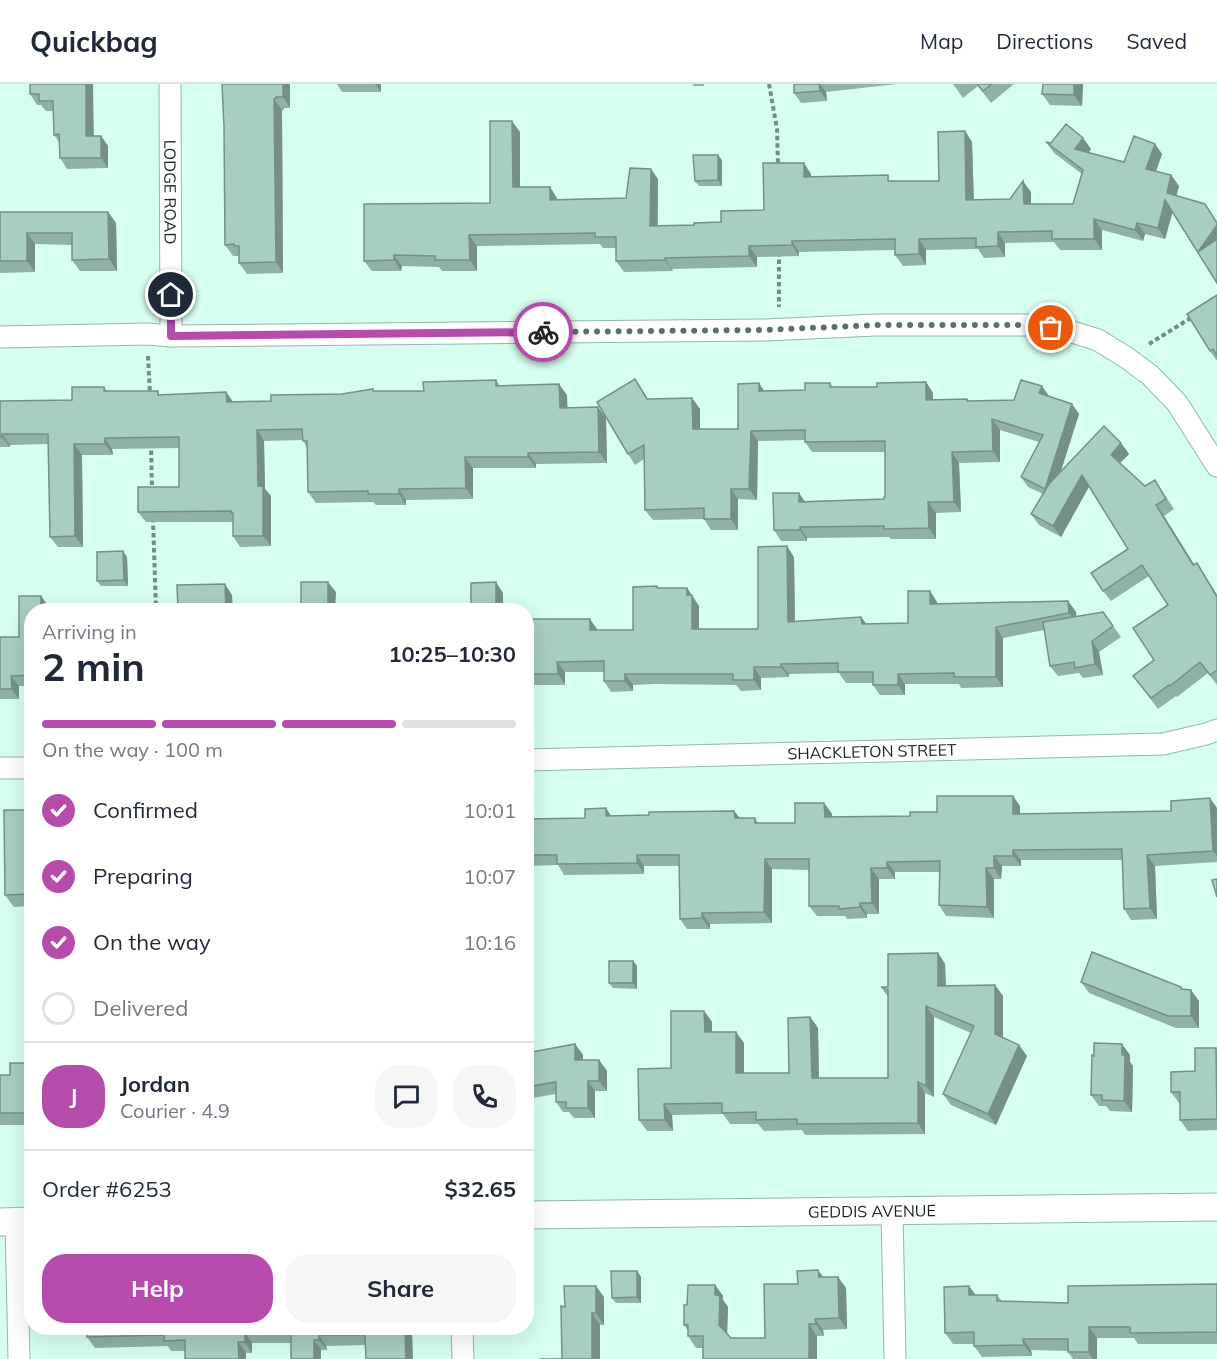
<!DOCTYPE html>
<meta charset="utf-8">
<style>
:root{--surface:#fff;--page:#f6f6f7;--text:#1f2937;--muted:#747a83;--line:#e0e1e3;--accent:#b64bac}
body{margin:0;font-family:Mulish,sans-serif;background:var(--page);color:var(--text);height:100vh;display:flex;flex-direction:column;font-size:22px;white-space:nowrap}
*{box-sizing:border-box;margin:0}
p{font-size:20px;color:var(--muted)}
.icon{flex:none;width:33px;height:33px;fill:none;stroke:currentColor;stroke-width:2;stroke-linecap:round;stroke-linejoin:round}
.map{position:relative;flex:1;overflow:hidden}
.sheet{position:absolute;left:24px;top:519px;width:510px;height:732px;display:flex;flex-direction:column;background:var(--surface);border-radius:24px;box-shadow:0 6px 24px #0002}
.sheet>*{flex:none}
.pin{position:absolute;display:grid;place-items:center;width:51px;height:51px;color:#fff;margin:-26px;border:3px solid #fff;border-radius:50%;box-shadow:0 2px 6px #0007}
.courier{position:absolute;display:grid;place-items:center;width:60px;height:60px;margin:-30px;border:4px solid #b64bac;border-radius:50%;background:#fff;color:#222;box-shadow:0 2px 8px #0007}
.head em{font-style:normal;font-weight:700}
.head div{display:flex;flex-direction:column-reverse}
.head{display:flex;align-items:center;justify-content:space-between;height:102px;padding:0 18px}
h1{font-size:39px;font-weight:700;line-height:45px}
.bar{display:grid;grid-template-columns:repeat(4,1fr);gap:9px 6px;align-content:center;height:72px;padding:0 18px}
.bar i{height:8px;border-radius:4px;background:var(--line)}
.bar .on{background:var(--accent)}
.bar p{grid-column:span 4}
.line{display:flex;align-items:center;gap:15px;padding:0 18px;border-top:2px solid var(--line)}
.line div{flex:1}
.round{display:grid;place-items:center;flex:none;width:63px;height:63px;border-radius:24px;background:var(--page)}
ol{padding:0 18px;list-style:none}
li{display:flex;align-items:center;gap:18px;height:66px}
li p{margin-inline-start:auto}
li .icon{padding:6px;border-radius:50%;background:var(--accent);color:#fff;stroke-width:4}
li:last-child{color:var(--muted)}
li i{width:33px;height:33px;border:3px solid var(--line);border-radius:50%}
.cta{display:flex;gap:12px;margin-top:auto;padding:12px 18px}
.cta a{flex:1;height:69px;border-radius:24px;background:var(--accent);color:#fff;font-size:24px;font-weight:700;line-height:69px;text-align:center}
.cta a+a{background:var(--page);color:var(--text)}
header{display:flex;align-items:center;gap:36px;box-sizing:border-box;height:84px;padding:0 30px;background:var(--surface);border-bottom:2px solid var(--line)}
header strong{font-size:28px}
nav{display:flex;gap:33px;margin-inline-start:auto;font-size:21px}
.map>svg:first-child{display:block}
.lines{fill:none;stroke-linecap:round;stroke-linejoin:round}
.minor-casing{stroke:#92b9aa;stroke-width:23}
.tertiary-casing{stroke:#92b9aa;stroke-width:29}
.path{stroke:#738f84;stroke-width:4;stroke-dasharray:4.5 3;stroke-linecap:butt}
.minor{stroke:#fff;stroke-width:21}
.tertiary{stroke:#fff;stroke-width:27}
.wall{fill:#90b2a5}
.shaded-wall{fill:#759186}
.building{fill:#a7cfc0;stroke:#759186;stroke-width:1.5}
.done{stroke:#597168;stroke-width:6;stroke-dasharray:0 10.8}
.route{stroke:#b64bac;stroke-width:8}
.labels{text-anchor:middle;stroke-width:4.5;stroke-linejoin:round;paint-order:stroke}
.street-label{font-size:16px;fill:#15251f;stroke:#d6ffef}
</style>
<header>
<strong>Quickbag</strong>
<nav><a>Map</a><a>Directions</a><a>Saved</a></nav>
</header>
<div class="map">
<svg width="1217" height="1275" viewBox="0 0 1217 1275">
<rect width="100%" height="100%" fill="#d6ffef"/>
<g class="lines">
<g class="minor-casing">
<g id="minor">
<path id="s1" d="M 170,0 L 171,252"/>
<polyline points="0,253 148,250 171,252 766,246 876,241 1033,241 1069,247 1098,256 1127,274 1150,291 1177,319 1217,382"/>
<path id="s2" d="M 526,676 L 1163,660 L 1206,650 L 1217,646"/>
<polyline points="0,684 32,684"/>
<polyline points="892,1127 895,1275"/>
<polyline points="16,1138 19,1275"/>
<polyline points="462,1244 463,1275"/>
</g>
</g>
<g class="tertiary-casing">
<g id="tertiary">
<path id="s3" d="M 526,1131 L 1217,1123"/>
<polyline points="0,1138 32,1137"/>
</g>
</g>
<g class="path">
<polyline points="769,0 777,45 778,82"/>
<polyline points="779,168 779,223"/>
<polyline points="1149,260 1194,232"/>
<polyline points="148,272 150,310"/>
<polyline points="151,359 152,406"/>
<polyline points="153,434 156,526"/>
</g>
<use href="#minor" class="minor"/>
<use href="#tertiary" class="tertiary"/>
</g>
<g class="wall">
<polygon points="30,0 93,0 93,52 101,52 108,62 108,84 67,85 60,74 59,58 54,51 53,27 46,27 41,21 37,21 30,10"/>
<polygon points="290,0 290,24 284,24 284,26 282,26 283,189 247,190 239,179 239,172 233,172 225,161 224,43"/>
<polygon points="337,0 381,0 381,8 342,8"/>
<polygon points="692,0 704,0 704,2 694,2"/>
<polygon points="794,0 897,0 826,8 827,17 801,19 794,9"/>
<polygon points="953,0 1014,0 991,19 978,2 963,14"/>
<polygon points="1043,0 1083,0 1082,22 1050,21 1042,10"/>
<polygon points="965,47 972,58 974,116 1010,115 1031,108 1031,120 1073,120 1082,90 1054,69 1046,58 1051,59 1083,54 1091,65 1088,69 1124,78 1155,60 1162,70 1156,87 1171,91 1179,102 1165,155 1145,150 1143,157 1102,146 1102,166 1060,166 1054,158 1005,159 1005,173 984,174 978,165 926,166 926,181 903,182 895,171 895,166 799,168 799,172 757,173 757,183 672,185 673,187 624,188 616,177 616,164 603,164 600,160 477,162 477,187 442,187 439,183 402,182 401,187 372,187 364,177 490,119 520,48 520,103 557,114 557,115 626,114 658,95 658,142 694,141 721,138 764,126 811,90 811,93 892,97 939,97"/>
<polygon points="722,76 722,102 699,102 695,97"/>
<polygon points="0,128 108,128 116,139 117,187 80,187 72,176 72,161 35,160 35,188 0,189"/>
<polygon points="1217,211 1217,277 1210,267"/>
<polygon points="496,296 500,302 567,311 567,324 598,323 606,334 607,379 536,380 536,384 473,384 473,415 406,416 406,421 376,421 373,418 316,419 308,408 307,364 303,356 264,357 265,405 271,412 271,462 240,463 233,452 233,438 146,438 138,428 179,403 179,364 112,365 113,371 82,371 83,463 58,463 50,453 49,360 10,361 10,363 0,363 0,317 72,316 104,303 107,307 161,311 226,308 233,318 271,317 342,310 374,307 424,307"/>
<polygon points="926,298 933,309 933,316 969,317 1014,316 1049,312 1072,320 1079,330 1061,387 1121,359 1129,370 1120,379 1145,402 1162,407 1174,425 1164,432 1194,480 1197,479 1217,511 1217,601 1208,589 1177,613 1176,612 1158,625 1133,592 1154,576 1168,521 1149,492 1111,517 1103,507 1128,465 1089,402 1061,453 1039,441 1031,430 1043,410 1028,403 1021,393 1039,358 1000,346 1000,378 959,379 961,428 936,429 936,455 891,455 889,453 807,454 807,457 781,457 774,446 805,417 884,415 885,413 885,368 812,368 805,358 805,356 758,357 757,416 738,415 738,446 711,446 704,435 653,436 645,426 644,375 635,381 628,370 642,306 648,315 692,314 700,325 700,345 738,345 759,299 764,307 805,306 830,299 833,303 877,303"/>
<polygon points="127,473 128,502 101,502 97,497"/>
<polygon points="794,473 795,537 861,533 866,540 908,539 930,507 937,518 937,520 1068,517 1076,528 1076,532 1103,528 1121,553 1099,568 1103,591 1083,594 1079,589 1058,592 1050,582 1044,546 1003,554 1003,603 961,604 959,600 905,600 905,611 880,611 873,601 873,599 846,599 839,589 789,590 789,593 761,594 761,606 741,607 736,601 654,600 633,601 633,607 611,608 604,597 604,588 565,588 565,601 526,601 526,535 597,546 633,546 657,502 659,504 687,504 699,522 699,545 757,545"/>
<polygon points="19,512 41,512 48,522 48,526 32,526 32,602 19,602 19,615 0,615 0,553 19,553"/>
<polygon points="824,719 832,730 832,733 910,732 937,728 1020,722 1020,730 1171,727 1217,724 1217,778 1155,782 1157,835 1131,836 1124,825 1123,776 1021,776 1021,782 1002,782 1001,795 994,795 994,834 946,832 939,821 940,788 895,788 895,795 879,795 879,830 867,830 867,834 847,835 845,832 817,832 809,822 809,786 772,785 772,839 710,840 710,845 687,845 680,835 679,782 644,782 644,790 564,791 558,781 526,782 526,735 585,734 611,732 734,727 740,734 755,734 758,739 795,739"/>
<polygon points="32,726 30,822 14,823 5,811"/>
<polygon points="938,869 945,880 946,902 1003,912 1003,953 1027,972 996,1041 951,1021 943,1010 971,949 934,933 934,1013 925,1009 925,1050 805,1051 802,1046 764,1047 758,1040 730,1040 723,1030 672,1031 673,1047 647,1047 639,1036 704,927 712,938 712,948 744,959 744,989 789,989 810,933 818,944 819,994 888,994 888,913 881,903 888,903"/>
<polygon points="633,877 637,882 637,905 613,904 609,899"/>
<polygon points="1081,898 1182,906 1199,917 1199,944 1176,944 1089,909"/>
<polygon points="575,960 583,971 583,976 599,976 607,987 607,1007 595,1007 595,1034 574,1034 569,1028 563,1028 556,1018 556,1010 526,1015 526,969"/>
<polygon points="1217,965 1217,1046 1188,1047 1180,1036 1180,1019 1179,1019 1171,1008 1195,987"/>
<polygon points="1130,971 1130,978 1133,982 1132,1028 1110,1027 1106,1022 1099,1022 1091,1011"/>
<polygon points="32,979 32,1041 0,1041 0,991 10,991"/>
<polygon points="637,1187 641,1193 641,1219 616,1219 612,1214"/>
<polygon points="823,1193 838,1193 846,1204 847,1245 823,1246 824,1252 817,1252 817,1275 703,1275 703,1264 696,1264 688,1252 688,1247 684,1241 687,1221 715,1201 723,1212 723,1216 728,1223 727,1249 731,1254 765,1254 798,1200"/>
<polygon points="1217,1200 1217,1260 1138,1260 1134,1254 1097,1254 1097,1275 1073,1275 1068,1268 1068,1267 1031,1266 1032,1272 982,1273 974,1262 974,1260 953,1260 945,1249 969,1202 975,1211 997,1211 1002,1217 1068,1219"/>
<polygon points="604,1213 604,1241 600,1241 562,1275 565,1223"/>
<polygon points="87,1244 424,1244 412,1244 365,1261 326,1262 327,1266 321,1266 321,1275 291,1259 252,1259 252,1269 246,1269 246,1275 185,1275 185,1267 171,1267 168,1262 95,1264 87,1253"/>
</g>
<g class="shaded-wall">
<polygon points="86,0 93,0 94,62 86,52"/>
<polygon points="283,0 290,0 290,24 283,13"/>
<polygon points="375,0 381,0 381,8"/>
<polygon points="819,0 820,0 826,8 827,17 820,7"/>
<polygon points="1074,0 1083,0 1082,22 1074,11"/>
<polygon points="274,15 282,26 283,189 276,178"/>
<polygon points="512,37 520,48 520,114 513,103"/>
<polygon points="965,47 972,58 974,127 966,116"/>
<polygon points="101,52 108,62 108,84 101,74"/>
<polygon points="1083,54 1091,65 1083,76 1075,65"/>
<polygon points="1155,60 1162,70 1153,96 1146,85"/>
<polygon points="718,71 722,76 722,102 718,96"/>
<polygon points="804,79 811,90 812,104 804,93"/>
<polygon points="651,85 658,95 657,153 650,142"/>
<polygon points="1171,91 1179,102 1174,120 1167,109"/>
<polygon points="1023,97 1031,108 1031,131 1024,120"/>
<polygon points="550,103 557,114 558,127 550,116"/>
<polygon points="1165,116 1173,127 1165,155 1158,144"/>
<polygon points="108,128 116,139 117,187 109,175"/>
<polygon points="1094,135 1102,146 1102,166 1094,155"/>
<polygon points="1137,139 1145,150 1143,157 1135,146"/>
<polygon points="1217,141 1217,162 1198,168"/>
<polygon points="998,148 1005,159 1005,173 998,162"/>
<polygon points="27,149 35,160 35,188 27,177"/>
<polygon points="469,151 477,162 477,187 470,176"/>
<polygon points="919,155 926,166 926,181 919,170"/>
<polygon points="792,157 799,168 799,172 792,161"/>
<polygon points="749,162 757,173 757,183 749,172"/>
<polygon points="394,171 402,182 401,187 394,176"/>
<polygon points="665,174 672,185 673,187 665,176"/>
<polygon points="926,298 933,309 933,326 926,316"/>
<polygon points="759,299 766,310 759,307"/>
<polygon points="559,300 567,311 568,335 560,324"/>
<polygon points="1042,302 1049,312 1039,309"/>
<polygon points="226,308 234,319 227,318"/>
<polygon points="692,314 700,325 700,356 693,345"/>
<polygon points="1072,320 1079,330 1052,415 1045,405"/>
<polygon points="598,323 606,334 607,379 599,368"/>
<polygon points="992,335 1000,346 1000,378 993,367"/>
<polygon points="257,346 264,357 265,405 271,412 271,462 263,452 258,402"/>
<polygon points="751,347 758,357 757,416 749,405"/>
<polygon points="2,350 10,361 10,363 2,353"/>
<polygon points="105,354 112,365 113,371 105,360"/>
<polygon points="1121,359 1129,370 1118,381 1111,371"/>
<polygon points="74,360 82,371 83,463 75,452"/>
<polygon points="952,368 959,379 961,428 954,418"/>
<polygon points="528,369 536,380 536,384 528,373"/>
<polygon points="465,373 473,384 473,415 466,404"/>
<polygon points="1082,391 1090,401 1061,453 1053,442"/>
<polygon points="399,405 406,416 406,421 399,410"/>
<polygon points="731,405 738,415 738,446 731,435"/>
<polygon points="799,409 806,419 799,418"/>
<polygon points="928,418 936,429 936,455 929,444"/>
<polygon points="1156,421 1164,432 1201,492 1193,481"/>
<polygon points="800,443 807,454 807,457 800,446"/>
<polygon points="787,462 794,473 795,548 788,538"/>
<polygon points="123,467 127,473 128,502 124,496"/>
<polygon points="1197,479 1204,490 1217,511 1217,513"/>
<polygon points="328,498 336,508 335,526 328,526"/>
<polygon points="496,498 503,509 503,526 496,526"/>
<polygon points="225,500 232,511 233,526 226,526"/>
<polygon points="687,504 699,522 699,555 692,545"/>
<polygon points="930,507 937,518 937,531 930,520"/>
<polygon points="41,512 48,522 48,526 41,526"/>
<polygon points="1068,517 1076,528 1077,539 1069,529"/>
<polygon points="861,533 869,543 862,540"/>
<polygon points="590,535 597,545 598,557 590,546"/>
<polygon points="996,543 1003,554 1003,603 996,593"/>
<polygon points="1092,557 1099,568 1103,591 1095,580"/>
<polygon points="557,578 565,588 565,601 558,590"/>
<polygon points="781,580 789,590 789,593 781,583"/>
<polygon points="754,583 761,594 761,606 754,596"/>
<polygon points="625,590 633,601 633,607 625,597"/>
<polygon points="898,590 905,600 905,611 898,601"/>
<polygon points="11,592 19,602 19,615 12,605"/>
<polygon points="1013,712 1020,722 1020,741 1013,730"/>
<polygon points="1210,714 1217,724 1217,772 1213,767"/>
<polygon points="824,719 832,730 832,743 825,733"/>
<polygon points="606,724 613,735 606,732"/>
<polygon points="734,727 742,737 735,734"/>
<polygon points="1013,766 1021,776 1021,782 1013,772"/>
<polygon points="637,771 644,782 644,790 637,779"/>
<polygon points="1147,771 1155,782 1157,835 1150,824"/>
<polygon points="994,772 1002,782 1001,795 994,784"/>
<polygon points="765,775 772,785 772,839 764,828"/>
<polygon points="887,778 895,788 895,795 887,784"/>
<polygon points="871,784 879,795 879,830 872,819"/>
<polygon points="986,784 994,795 994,834 987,823"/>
<polygon points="860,819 867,830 867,834 860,823"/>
<polygon points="702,829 710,840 710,845 702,834"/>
<polygon points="938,869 945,880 946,913 938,902"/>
<polygon points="633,877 637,882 637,905 633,899"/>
<polygon points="995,901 1003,912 1003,961 995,950"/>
<polygon points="1191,906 1199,917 1199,944 1191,932"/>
<polygon points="926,922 934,933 934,1013 926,1002"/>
<polygon points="704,927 712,938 712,958 705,948"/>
<polygon points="810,933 818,944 819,1005 812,994"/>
<polygon points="736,948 744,959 744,1000 736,989"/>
<polygon points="575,960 583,971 583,987 575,976"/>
<polygon points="1122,960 1130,971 1130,978 1133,982 1132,1028 1124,1017"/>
<polygon points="1019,961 1027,972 996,1041 988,1030"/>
<polygon points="599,976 607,987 607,1007 599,997"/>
<polygon points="588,997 595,1007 595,1034 588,1024"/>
<polygon points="918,998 925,1009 925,1050 918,1039"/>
<polygon points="664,1020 672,1031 673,1047 665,1036"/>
<polygon points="818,1186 826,1197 819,1193"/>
<polygon points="637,1187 641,1193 641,1219 637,1213"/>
<polygon points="838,1193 846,1204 847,1245 839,1234"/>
<polygon points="715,1201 723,1212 723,1216 728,1223 727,1252 719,1241 715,1211"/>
<polygon points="596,1202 604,1213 604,1241 596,1229"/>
<polygon points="969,1202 977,1213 969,1211"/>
<polygon points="592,1229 600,1241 600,1275 592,1275"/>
<polygon points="815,1235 823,1246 824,1252 816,1240"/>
<polygon points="809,1240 817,1252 817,1275 809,1275"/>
<polygon points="1089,1243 1097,1254 1097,1275 1093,1275 1089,1268"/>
<polygon points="405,1244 412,1244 413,1275 406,1275"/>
<polygon points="245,1249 252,1259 252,1269 245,1258"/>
<polygon points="319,1251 326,1262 327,1266 319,1256"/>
<polygon points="1023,1255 1031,1266 1032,1272 1024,1261"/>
<polygon points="314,1256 321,1266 321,1275 314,1275"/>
<polygon points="238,1258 246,1269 246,1275 239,1275"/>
</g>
<g class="building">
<polygon points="30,0 86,0 86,52 101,52 101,74 60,74 59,50 54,51 53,17 39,17 39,10 30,10"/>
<polygon points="222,0 283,0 283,13 276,13 276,14 274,15 276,178 239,179 239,162 235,162 234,160 225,161 224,43"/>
<polygon points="794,0 819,0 820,7 794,9"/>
<polygon points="977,0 992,0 983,7"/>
<polygon points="1043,0 1074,0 1074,11 1042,10"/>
<polygon points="490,37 512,37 513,103 550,103 550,116 626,114 630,84 651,85 650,142 694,141 694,139 721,138 721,127 764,126 763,79 804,79 804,93 888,91 888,97 939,97 938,48 965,47 966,116 1010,115 1023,97 1024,120 1073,120 1083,86 1046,58 1051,59 1066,40 1083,54 1075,65 1124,78 1134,52 1155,60 1146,85 1171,91 1167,109 1205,120 1217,139 1217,141 1198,168 1217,155 1217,199 1165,116 1158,144 1137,139 1135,146 1094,135 1094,155 1052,155 1052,147 998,148 998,162 976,163 976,154 919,155 919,170 895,171 895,155 792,157 792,161 749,162 749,172 665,174 665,176 616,177 616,153 595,153 595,149 469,151 470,176 435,176 435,172 394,171 394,176 364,177 364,120 490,119"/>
<polygon points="693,71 718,71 718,96 695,97"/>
<polygon points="0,128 108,128 109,175 72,176 72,149 27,149 27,177 0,177"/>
<polygon points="1217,211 1217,272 1213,265 1210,267 1187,230"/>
<polygon points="635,295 647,315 692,314 693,345 738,345 738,300 759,299 759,307 805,306 805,299 830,299 830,303 877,303 877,299 926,298 926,316 967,315 967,317 1014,316 1021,296 1042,302 1039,309 1072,320 1045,405 1021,393 1043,351 992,335 993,367 952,368 954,418 928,418 929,444 884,445 884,442 800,443 800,446 774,446 773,409 799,409 799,418 884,415 884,413 885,413 885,357 805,358 805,346 751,347 749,405 731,405 731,435 704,435 704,424 645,426 644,361 628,370 597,318"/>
<polygon points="496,296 496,302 559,300 560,324 598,323 599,368 528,369 528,373 465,373 466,404 399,405 399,410 368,410 368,407 308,408 307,357 303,357 302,345 257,346 258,402 263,402 263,452 233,452 233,429 231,429 231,427 138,428 138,403 179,403 179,353 105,354 105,360 74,360 75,452 50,453 48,350 2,350 2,353 0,353 0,317 72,316 72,303 104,303 104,307 158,307 158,311 226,308 227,318 271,317 271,311 342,310 373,305 373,307 424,307 423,298"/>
<polygon points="1104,342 1121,359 1111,371 1145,402 1155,396 1166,415 1156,421 1193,481 1197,479 1217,513 1217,586 1210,591 1200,578 1170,602 1169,601 1151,614 1133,592 1154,576 1133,544 1168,521 1142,481 1103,507 1091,489 1128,465 1082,391 1053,442 1031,430 1049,400"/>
<polygon points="787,462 788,538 861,533 862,540 908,539 908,507 930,507 930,520 1068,517 1069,529 996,543 996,593 954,593 954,589 898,590 898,601 873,601 873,588 838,588 838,579 781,580 781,583 754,583 754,596 733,596 733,590 625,590 625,597 604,597 604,577 557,578 558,590 526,590 526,535 590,535 590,546 633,546 633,503 657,502 657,504 687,504 687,511 692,511 692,545 757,545 758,544 758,463"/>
<polygon points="123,467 124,496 97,497 97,468"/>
<rect x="301" y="498" width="27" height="28"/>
<polygon points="496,498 496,526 444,526 444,521 471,521 471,499"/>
<polygon points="225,500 226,526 178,526 177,501"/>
<polygon points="19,512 41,512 41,526 32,526 32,591 11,592 12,605 0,605 0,553 19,553"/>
<polygon points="1103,528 1113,542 1092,557 1095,580 1075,584 1074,578 1050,582 1043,538"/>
<polygon points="937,712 1013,712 1013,730 1171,727 1171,717 1210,714 1213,767 1147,771 1150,824 1124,825 1122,765 1013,766 1013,772 994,772 994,784 986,784 987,823 939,821 940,777 887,778 887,784 871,784 872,819 860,819 860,823 839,825 839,822 809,822 809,775 765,775 764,828 702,829 702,834 680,835 679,771 637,771 637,779 557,780 557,771 526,771 526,735 585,734 585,725 606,724 606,732 649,731 649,728 734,727 735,734 755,734 755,739 795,739 795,719 824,719 825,733 910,732 910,728 937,728"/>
<polygon points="4,726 32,726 32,856 29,810 5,811"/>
<polygon points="1217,795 1217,813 1212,796"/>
<polygon points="1092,868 1181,903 1181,905 1191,906 1191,932 1168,932 1081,898"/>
<polygon points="938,869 938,902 995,901 995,950 1019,961 988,1030 943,1010 974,942 926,922 926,1002 918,998 918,1039 797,1040 797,1035 756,1036 756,1028 722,1029 722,1019 664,1020 665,1036 639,1036 638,985 671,984 671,927 704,927 705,948 736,948 736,989 789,989 788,934 810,933 812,994 888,994 888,906 881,903 888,903 888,870"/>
<rect x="609" y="877" width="24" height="22"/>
<polygon points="1094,959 1122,960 1122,971 1125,971 1124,1017 1102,1016 1102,1011 1091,1011 1092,971 1094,972"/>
<polygon points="575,960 575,976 599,976 599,997 588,997 588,1024 566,1024 566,1018 556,1018 556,998 526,1003 526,969"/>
<polygon points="1195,964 1216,964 1217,1035 1180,1036 1180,1008 1171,1008 1171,988 1195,987"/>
<polygon points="10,979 32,979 32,1029 0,1029 0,991 10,991"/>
<polygon points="818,1186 819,1193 838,1193 839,1234 815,1235 816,1240 809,1240 809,1275 703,1275 703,1252 688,1252 688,1241 684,1241 684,1221 687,1221 688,1201 715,1201 715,1211 720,1212 719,1241 731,1254 765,1254 764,1200 798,1200 797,1187"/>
<polygon points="611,1187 637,1187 637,1213 612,1214"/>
<polygon points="1217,1200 1217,1248 1130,1249 1130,1243 1089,1243 1089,1268 1068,1268 1068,1255 1023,1255 1024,1261 974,1262 974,1248 945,1249 944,1203 969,1202 969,1211 997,1211 997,1217 1068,1219 1068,1202"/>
<polygon points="564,1202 596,1202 596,1229 592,1229 592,1275 540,1275 562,1275 561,1222 565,1223"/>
<polygon points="87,1244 405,1244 406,1275 366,1275 365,1251 319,1251 319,1256 314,1256 314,1275 291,1275 291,1248 245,1249 245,1258 238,1258 239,1275 185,1275 185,1256 164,1257 164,1251 87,1253"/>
</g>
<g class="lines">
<polyline class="done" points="543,248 766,246 876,241 1033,241 1051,244"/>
<polyline class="route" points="171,211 171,252 543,248"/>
</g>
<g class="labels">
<g class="street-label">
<text dy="6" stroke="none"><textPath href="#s1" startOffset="108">LODGE ROAD</textPath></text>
<text dy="6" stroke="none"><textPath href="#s2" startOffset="346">SHACKLETON STREET</textPath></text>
<text dy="6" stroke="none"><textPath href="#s3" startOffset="346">GEDDIS AVENUE</textPath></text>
</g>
</g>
</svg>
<div class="pin" style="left:1051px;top:244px;background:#ea580c"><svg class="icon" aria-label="bag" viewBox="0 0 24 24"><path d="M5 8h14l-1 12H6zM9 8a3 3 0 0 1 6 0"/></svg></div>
<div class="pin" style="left:171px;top:211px;background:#1f2937"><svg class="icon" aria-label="home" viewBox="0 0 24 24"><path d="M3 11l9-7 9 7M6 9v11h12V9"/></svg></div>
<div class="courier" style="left:543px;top:248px"><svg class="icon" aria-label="bike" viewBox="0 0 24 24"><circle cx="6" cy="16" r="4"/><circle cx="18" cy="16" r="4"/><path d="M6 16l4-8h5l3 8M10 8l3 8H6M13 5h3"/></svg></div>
<section class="sheet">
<div class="head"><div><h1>2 min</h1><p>Arriving in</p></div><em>10:25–10:30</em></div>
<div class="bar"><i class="on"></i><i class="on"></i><i class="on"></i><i></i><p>On the way · 100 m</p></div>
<ol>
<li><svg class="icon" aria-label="check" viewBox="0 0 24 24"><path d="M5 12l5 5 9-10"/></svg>Confirmed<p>10:01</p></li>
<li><svg class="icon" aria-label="check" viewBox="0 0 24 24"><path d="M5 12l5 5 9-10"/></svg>Preparing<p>10:07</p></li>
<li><svg class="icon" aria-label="check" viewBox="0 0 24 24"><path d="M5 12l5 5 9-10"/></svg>On the way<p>10:16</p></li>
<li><i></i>Delivered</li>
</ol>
<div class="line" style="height:108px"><b class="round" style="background:var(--accent);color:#fff">J</b><div><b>Jordan</b><p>Courier · 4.9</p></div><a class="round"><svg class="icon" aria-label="chat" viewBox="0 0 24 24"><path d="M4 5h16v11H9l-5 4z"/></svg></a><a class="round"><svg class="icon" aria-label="phone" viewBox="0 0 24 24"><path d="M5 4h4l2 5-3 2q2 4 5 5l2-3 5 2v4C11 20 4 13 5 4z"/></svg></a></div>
<div class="line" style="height:78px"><div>Order #6253</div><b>$32.65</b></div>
<div class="cta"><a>Help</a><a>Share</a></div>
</section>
</div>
